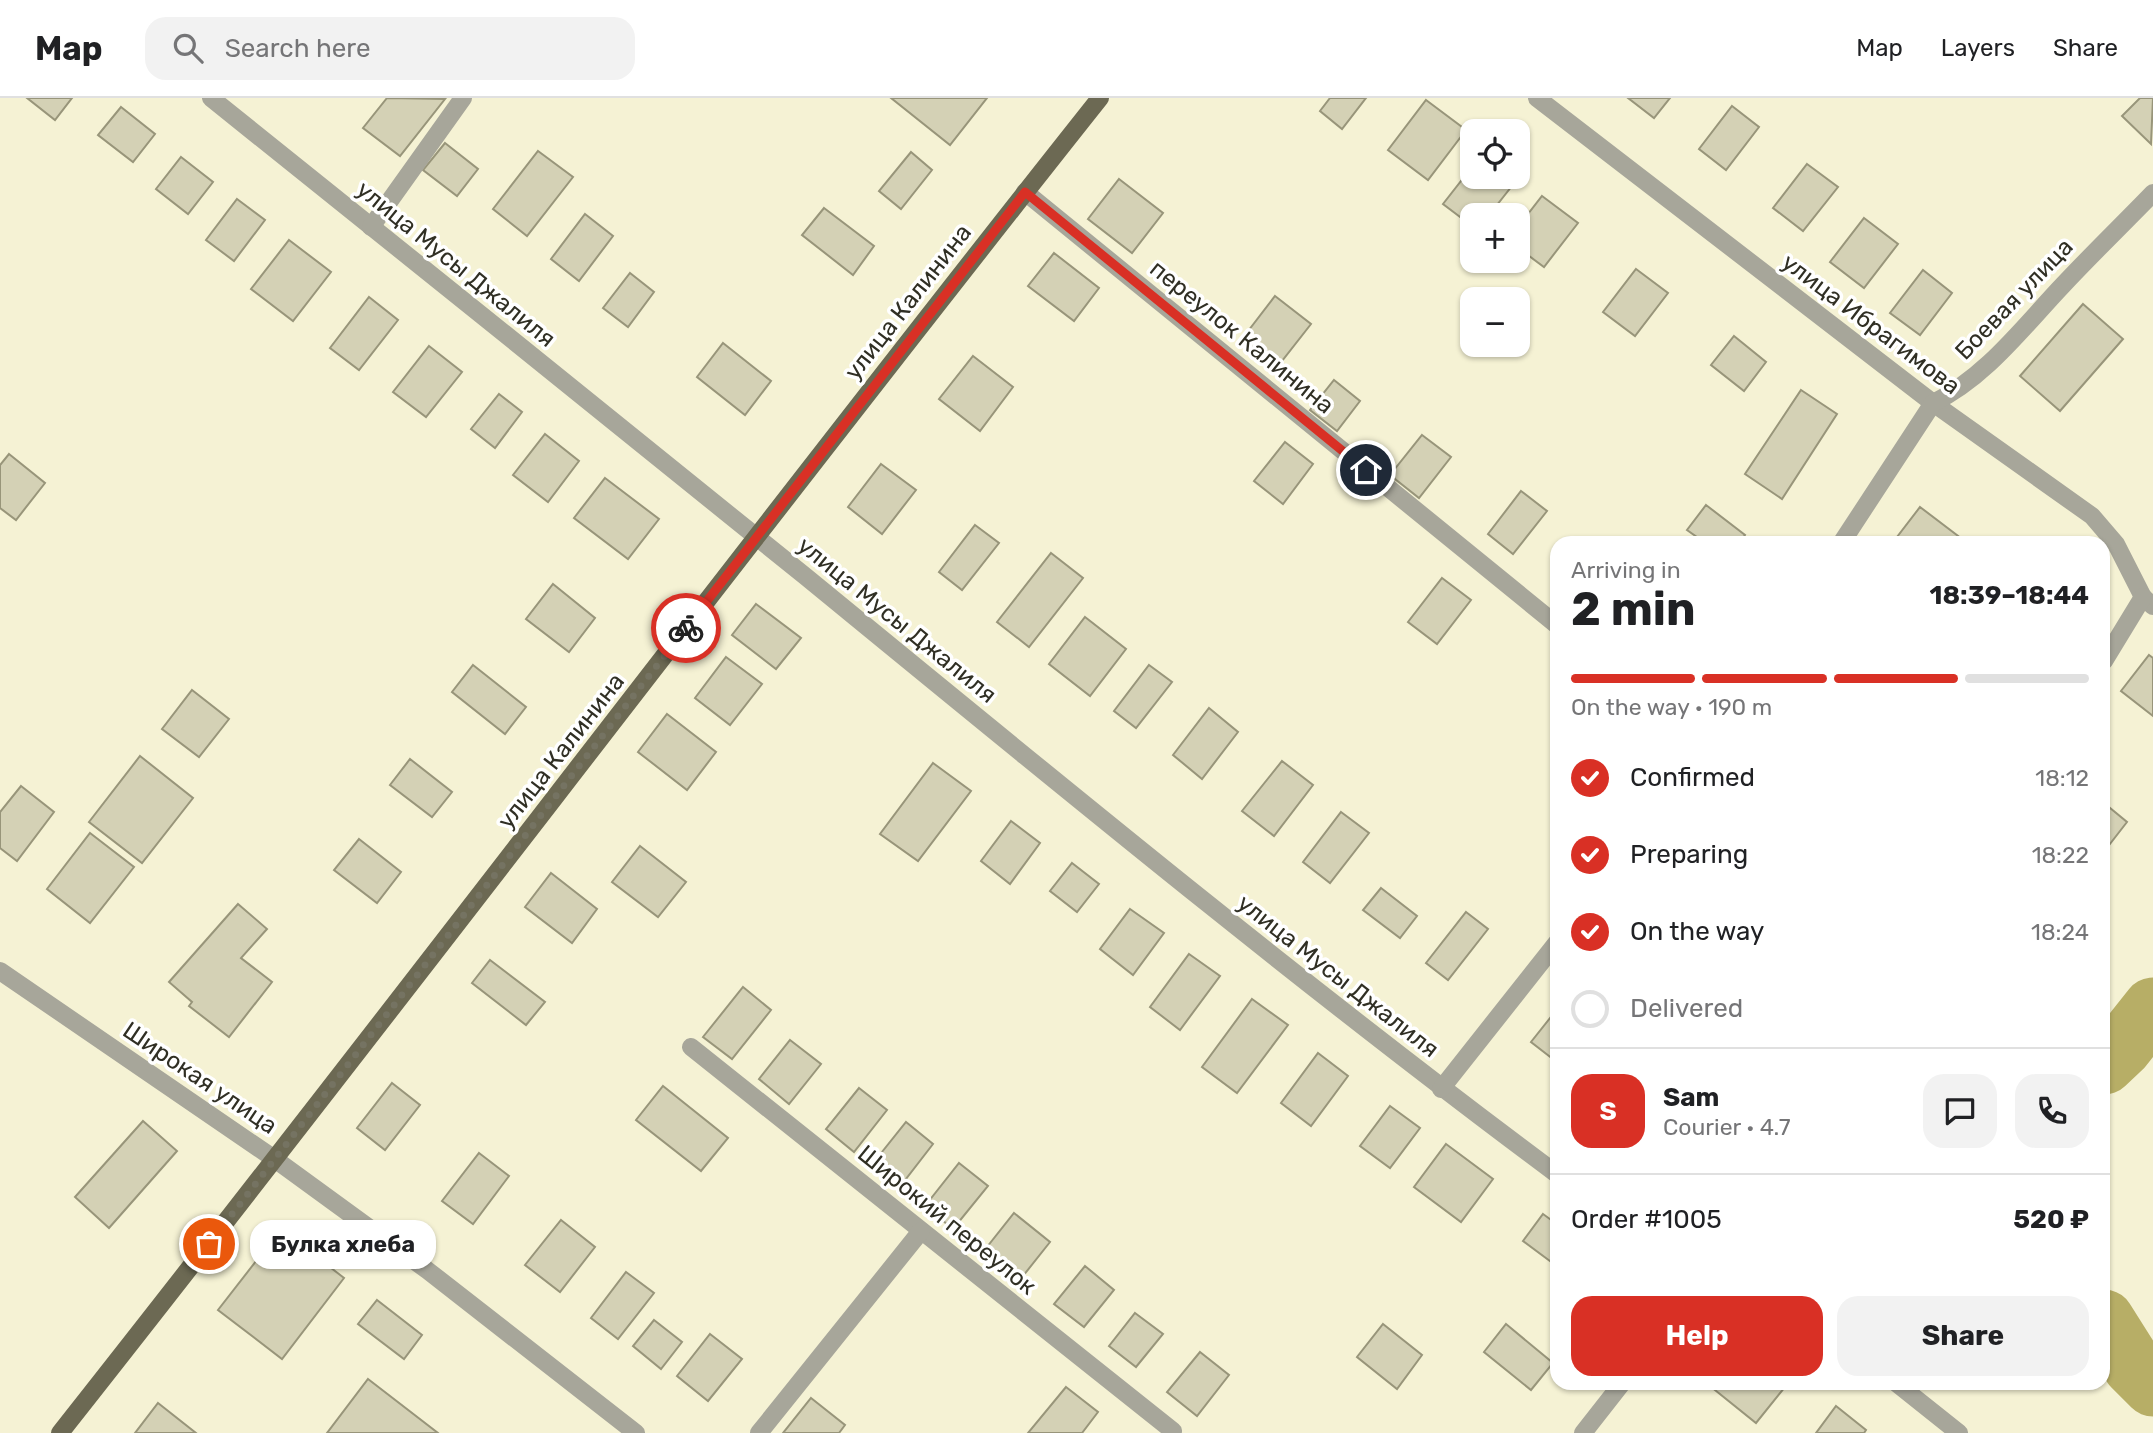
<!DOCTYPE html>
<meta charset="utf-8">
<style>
:root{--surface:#fff;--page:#f2f2f2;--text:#202124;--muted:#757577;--line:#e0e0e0;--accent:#d93025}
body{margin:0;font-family:Rubik,sans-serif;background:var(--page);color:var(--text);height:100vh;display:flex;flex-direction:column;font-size:26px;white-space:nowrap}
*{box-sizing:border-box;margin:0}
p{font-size:23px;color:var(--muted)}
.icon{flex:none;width:38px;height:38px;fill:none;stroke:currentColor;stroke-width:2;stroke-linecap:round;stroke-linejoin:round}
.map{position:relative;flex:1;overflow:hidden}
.drawer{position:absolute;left:1550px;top:438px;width:560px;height:854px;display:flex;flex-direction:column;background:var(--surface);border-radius:21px;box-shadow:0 2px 5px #0004}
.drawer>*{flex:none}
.buttons{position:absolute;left:1460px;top:21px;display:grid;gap:14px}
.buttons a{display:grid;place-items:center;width:70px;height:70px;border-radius:14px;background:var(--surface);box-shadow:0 2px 5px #0004;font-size:35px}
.pin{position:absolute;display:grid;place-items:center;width:60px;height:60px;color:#fff;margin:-30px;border:4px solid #fff;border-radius:50%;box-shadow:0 2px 7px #0007}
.courier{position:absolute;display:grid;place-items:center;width:70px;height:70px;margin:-35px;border:5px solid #d93025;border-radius:50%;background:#fff;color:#222;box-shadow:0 2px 9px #0007}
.bubble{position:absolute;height:49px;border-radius:21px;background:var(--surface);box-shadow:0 2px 5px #0004;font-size:23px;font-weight:700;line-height:49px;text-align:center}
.overview em{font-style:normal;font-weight:700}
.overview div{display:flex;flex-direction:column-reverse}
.overview{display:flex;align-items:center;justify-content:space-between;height:119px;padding:0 21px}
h1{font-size:46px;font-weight:700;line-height:52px}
.bar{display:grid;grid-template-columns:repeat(4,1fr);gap:10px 7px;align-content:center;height:84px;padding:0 21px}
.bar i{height:9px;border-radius:5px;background:var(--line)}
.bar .active{background:var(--accent)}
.bar p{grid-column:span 4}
.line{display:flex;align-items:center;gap:18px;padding:0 21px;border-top:2px solid var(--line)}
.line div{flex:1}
.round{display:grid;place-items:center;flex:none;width:74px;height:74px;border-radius:21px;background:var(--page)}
ol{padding:0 21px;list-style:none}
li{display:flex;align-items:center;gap:21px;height:77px}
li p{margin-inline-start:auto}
li .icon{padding:7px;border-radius:50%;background:var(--accent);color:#fff;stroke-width:4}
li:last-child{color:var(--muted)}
li i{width:38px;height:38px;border:4px solid var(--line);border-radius:50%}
.cta{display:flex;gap:14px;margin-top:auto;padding:14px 21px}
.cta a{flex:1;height:80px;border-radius:21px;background:var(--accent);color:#fff;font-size:28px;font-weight:700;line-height:80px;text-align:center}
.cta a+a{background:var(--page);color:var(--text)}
header{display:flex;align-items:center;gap:42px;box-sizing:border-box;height:98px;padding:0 35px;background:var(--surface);border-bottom:2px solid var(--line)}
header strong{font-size:33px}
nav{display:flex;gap:38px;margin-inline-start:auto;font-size:24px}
.search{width:490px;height:63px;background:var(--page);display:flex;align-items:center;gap:18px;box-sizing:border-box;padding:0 24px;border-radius:21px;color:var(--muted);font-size:26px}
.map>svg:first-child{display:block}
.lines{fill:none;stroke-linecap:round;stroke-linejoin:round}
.river{stroke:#b7ae66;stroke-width:61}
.building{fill:#d4d1b5;stroke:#98957a;stroke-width:2}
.street{stroke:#a7a69a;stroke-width:18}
.primary{stroke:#6c6953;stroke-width:18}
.done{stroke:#757362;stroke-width:7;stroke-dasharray:0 12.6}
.route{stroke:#d93025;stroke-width:9}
.labels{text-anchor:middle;stroke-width:7;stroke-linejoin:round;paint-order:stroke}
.street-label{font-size:24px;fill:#302f24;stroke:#fff}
</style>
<header>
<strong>Map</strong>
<div class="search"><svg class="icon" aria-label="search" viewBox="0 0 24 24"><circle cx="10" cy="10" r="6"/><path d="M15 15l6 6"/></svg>Search here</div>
<nav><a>Map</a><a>Layers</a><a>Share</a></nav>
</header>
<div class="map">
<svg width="2153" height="1335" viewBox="0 0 2153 1335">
<rect width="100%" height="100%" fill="#f5f2d4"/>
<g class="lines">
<g class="river">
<polyline points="2104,966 2122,949 2153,910"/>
<polyline points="2104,1222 2133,1268 2153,1288"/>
</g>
</g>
<g class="building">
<polygon points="27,0 72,0 55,22"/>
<polygon points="387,0 445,1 400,58 363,30"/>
<polygon points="891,0 987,0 950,47"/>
<polygon points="1330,0 1366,0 1342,31 1320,13"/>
<polygon points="1628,0 1670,0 1654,20"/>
<polygon points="2140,0 2153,0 2151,46 2122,18"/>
<polygon points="1426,2 1466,32 1428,82 1388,52"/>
<polygon points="1732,8 1759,29 1726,72 1699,51"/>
<polygon points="121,9 155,36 133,64 98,37"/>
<polygon points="445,45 478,71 457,98 423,72"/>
<polygon points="538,53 573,79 527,138 493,111"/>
<polygon points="911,54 932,72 901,111 879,93"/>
<polygon points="181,59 213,84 188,116 156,91"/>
<polygon points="1807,66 1838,89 1803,133 1773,110"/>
<polygon points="1472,69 1472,79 1519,79 1489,117 1472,117 1472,128 1443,106"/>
<polygon points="1119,81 1163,115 1132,155 1088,121"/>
<polygon points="1542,98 1578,125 1544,169 1517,149 1517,130"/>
<polygon points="237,101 265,122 234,163 206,142"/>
<polygon points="824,110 874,148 853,177 802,137"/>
<polygon points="585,116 613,138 579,183 551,161"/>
<polygon points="1864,120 1898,146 1864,190 1830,164"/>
<polygon points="289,142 331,174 293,223 251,191"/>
<polygon points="1054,155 1099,190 1074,223 1028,188"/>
<polygon points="1636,171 1668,195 1635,238 1603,214"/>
<polygon points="1923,172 1952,195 1920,237 1890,215"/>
<polygon points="630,175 654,194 628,229 603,210"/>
<polygon points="1275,198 1311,226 1278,268 1242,241"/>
<polygon points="369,199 398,222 359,272 330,250"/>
<polygon points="2083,206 2123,241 2060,313 2020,278"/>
<polygon points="1734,238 1766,264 1744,293 1711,267"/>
<polygon points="723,245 771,283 745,317 697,279"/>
<polygon points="429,248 462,274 426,319 393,294"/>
<polygon points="973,258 1013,289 980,333 939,301"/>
<polygon points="1334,282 1360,303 1337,333 1310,312"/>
<polygon points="1801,292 1837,316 1782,401 1745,376"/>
<polygon points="499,296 522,314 495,350 471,331"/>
<polygon points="545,336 579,363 548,404 513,377"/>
<polygon points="1422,337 1451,359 1419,400 1390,377"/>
<polygon points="1285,344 1313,366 1283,406 1254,383"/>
<polygon points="9,356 45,385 16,422 0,410 0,367"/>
<polygon points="881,366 916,392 882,436 848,409"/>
<polygon points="605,380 659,421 628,461 574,420"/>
<polygon points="1521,393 1547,413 1513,456 1488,436"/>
<polygon points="1706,407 1745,437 1740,444 1704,444 1687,432"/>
<polygon points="1920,409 1966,444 1904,444 1897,439"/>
<polygon points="975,427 999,445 962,492 939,474"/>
<polygon points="1051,455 1083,480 1029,549 997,524"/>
<polygon points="1442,480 1471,502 1437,546 1408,524"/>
<polygon points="553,486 595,520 569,554 526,521"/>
<polygon points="756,506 801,540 776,571 732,537"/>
<polygon points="1085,519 1126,551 1090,598 1049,566"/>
<polygon points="2149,557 2153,560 2153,618 2121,593"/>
<polygon points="726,559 762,586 730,627 695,600"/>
<polygon points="473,567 526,609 505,636 452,594"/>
<polygon points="1149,567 1172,584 1136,630 1114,613"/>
<polygon points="192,592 229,621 199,659 162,631"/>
<polygon points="1209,610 1238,634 1202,681 1173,657"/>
<polygon points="667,616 716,654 687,692 638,654"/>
<polygon points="140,658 193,700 142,765 89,724"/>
<polygon points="410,661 452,694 432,719 390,687"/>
<polygon points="1282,663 1313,687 1274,738 1242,713"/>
<polygon points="933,665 971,693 918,763 880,736"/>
<polygon points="21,688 54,714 17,763 0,750 0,714"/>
<polygon points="2104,705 2127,724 2106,751 2104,750"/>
<polygon points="1341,714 1369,735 1330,785 1303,764"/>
<polygon points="1011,723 1040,745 1010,786 981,763"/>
<polygon points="90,735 134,769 90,825 47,791"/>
<polygon points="359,741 401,774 377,805 334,772"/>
<polygon points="640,748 686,784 658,819 612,784"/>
<polygon points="1072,765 1099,786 1077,814 1050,793"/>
<polygon points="551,775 597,811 572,845 525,809"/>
<polygon points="1381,790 1417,818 1400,840 1363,812"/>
<polygon points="238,806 267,831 241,860 272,884 229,939 189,908 192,904 169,884"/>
<polygon points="1130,811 1164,835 1133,877 1100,851"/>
<polygon points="1466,814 1488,831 1448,882 1426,865"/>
<polygon points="1189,856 1220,878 1180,932 1150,909"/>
<polygon points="490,862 545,904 526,927 472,885"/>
<polygon points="743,889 771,912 732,961 703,939"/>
<polygon points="1252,901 1288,927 1237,995 1202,969"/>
<polygon points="1558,910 1558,965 1531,944"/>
<polygon points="790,942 821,966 789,1006 759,981"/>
<polygon points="1318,955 1348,978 1311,1028 1281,1005"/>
<polygon points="392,985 420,1007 385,1052 357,1030"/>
<polygon points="663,988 728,1040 701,1073 636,1022"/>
<polygon points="859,990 887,1012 854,1054 826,1031"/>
<polygon points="1390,1008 1420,1030 1390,1070 1360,1048"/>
<polygon points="143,1023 177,1053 109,1130 75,1099"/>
<polygon points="906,1024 933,1046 902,1086 874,1064"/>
<polygon points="1446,1046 1493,1081 1461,1124 1414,1089"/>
<polygon points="479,1055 509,1078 473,1126 442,1103"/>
<polygon points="959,1065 988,1088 953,1131 925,1108"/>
<polygon points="1014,1115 1050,1144 1019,1183 983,1154"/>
<polygon points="1543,1116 1558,1127 1558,1169 1523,1143"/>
<polygon points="561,1122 595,1149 560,1194 525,1167"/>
<polygon points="281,1131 344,1180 282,1261 218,1212"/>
<polygon points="1085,1168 1114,1192 1084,1229 1054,1206"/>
<polygon points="626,1174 654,1195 618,1241 591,1220"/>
<polygon points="377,1202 422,1237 404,1261 358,1226"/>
<polygon points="1135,1215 1163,1236 1136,1269 1109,1248"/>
<polygon points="654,1222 682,1244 661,1271 633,1248"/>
<polygon points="1383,1226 1422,1257 1397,1291 1357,1259"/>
<polygon points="1506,1226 1553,1265 1531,1292 1484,1254"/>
<polygon points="710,1236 742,1261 708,1303 677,1278"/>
<polygon points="1200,1254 1229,1277 1197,1318 1167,1294"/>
<polygon points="368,1281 438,1335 327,1335"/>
<polygon points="1705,1284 1789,1284 1756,1325"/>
<polygon points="1066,1289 1098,1314 1082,1335 1028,1335"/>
<polygon points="811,1300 845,1327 839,1335 783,1335"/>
<polygon points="158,1305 196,1335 135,1335"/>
<polygon points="1836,1308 1866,1332 1864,1335 1816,1335"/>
</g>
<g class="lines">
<g class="street">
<path d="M 211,0 C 409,159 608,318 805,478 C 1053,681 1300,885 1558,1077"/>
<polyline points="1537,0 1933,305 2092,418 2116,446 2143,499 2153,508"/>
<polyline points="1025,94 1558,528"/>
<polyline points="371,129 463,0"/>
<path d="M 1842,444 L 1933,305 C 1986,279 2023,229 2063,187 C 2092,156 2123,126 2153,95"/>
<polyline points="2104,563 2143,499"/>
<polyline points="0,873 276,1062 427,1172 636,1335"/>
<polyline points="691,949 1173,1333"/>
<polyline points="1441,991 1558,843"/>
<polyline points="1895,1284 1959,1335"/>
<polyline points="759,1335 921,1133"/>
<polyline points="1583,1335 1623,1284"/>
</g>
<path class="primary" d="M 60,1335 C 410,892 749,442 1100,0"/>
</g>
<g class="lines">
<polyline class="done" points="209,1146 686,530"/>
<polyline class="route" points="686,530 1025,94 1366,372"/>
</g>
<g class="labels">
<g class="street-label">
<text transform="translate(456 166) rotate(39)" y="8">улица Мусы Джалиля</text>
<text transform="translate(2014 201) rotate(-46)" y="8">Боевая улица</text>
<text transform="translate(908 204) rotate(-52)" y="8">улица Калинина</text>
<text transform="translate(1871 226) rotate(37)" y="8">улица Ибрагимова</text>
<text transform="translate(1242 239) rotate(39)" y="8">переулок Калинина</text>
<text transform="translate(897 522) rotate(39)" y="8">улица Мусы Джалиля</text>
<text transform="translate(561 653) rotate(-52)" y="8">улица Калинина</text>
<text transform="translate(1338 878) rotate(38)" y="8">улица Мусы Джалиля</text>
<text transform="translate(200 980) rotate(34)" y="8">Широкая улица</text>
<text transform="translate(947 1122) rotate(39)" y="8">Широкий переулок</text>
</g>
</g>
</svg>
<div class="buttons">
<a><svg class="icon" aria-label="locate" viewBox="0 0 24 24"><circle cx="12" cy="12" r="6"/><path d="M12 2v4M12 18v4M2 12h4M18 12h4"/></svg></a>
<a>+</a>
<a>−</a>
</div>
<div class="pin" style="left:209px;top:1146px;background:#ea580c"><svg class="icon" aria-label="bag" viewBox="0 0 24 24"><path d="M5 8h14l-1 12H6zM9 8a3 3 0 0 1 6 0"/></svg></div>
<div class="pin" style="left:1366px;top:372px;background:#1f2937"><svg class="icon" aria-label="home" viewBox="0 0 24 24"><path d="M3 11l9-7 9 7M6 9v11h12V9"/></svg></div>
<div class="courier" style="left:686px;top:530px"><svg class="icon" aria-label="bike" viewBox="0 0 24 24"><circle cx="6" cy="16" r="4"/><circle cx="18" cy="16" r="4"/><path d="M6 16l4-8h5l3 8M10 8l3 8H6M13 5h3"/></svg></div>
<div class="bubble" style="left:250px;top:1122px;width:186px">Булка хлеба</div>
<section class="drawer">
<div class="overview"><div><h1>2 min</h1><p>Arriving in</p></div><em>18:39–18:44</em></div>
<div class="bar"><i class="active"></i><i class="active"></i><i class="active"></i><i></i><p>On the way · 190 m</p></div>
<ol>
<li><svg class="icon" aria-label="check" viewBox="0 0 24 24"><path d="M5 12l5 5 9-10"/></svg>Confirmed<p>18:12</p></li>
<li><svg class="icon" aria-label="check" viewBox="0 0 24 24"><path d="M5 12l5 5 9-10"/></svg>Preparing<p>18:22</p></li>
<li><svg class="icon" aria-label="check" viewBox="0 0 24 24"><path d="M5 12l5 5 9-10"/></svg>On the way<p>18:24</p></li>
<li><i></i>Delivered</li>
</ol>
<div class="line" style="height:126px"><b class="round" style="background:var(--accent);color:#fff">S</b><div><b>Sam</b><p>Courier · 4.7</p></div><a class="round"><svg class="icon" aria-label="chat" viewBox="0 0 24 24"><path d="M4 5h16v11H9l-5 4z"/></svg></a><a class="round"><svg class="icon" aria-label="phone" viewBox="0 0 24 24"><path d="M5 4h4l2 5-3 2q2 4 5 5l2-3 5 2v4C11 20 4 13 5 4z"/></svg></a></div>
<div class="line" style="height:91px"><div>Order #1005</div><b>520 ₽</b></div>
<div class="cta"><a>Help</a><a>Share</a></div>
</section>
</div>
